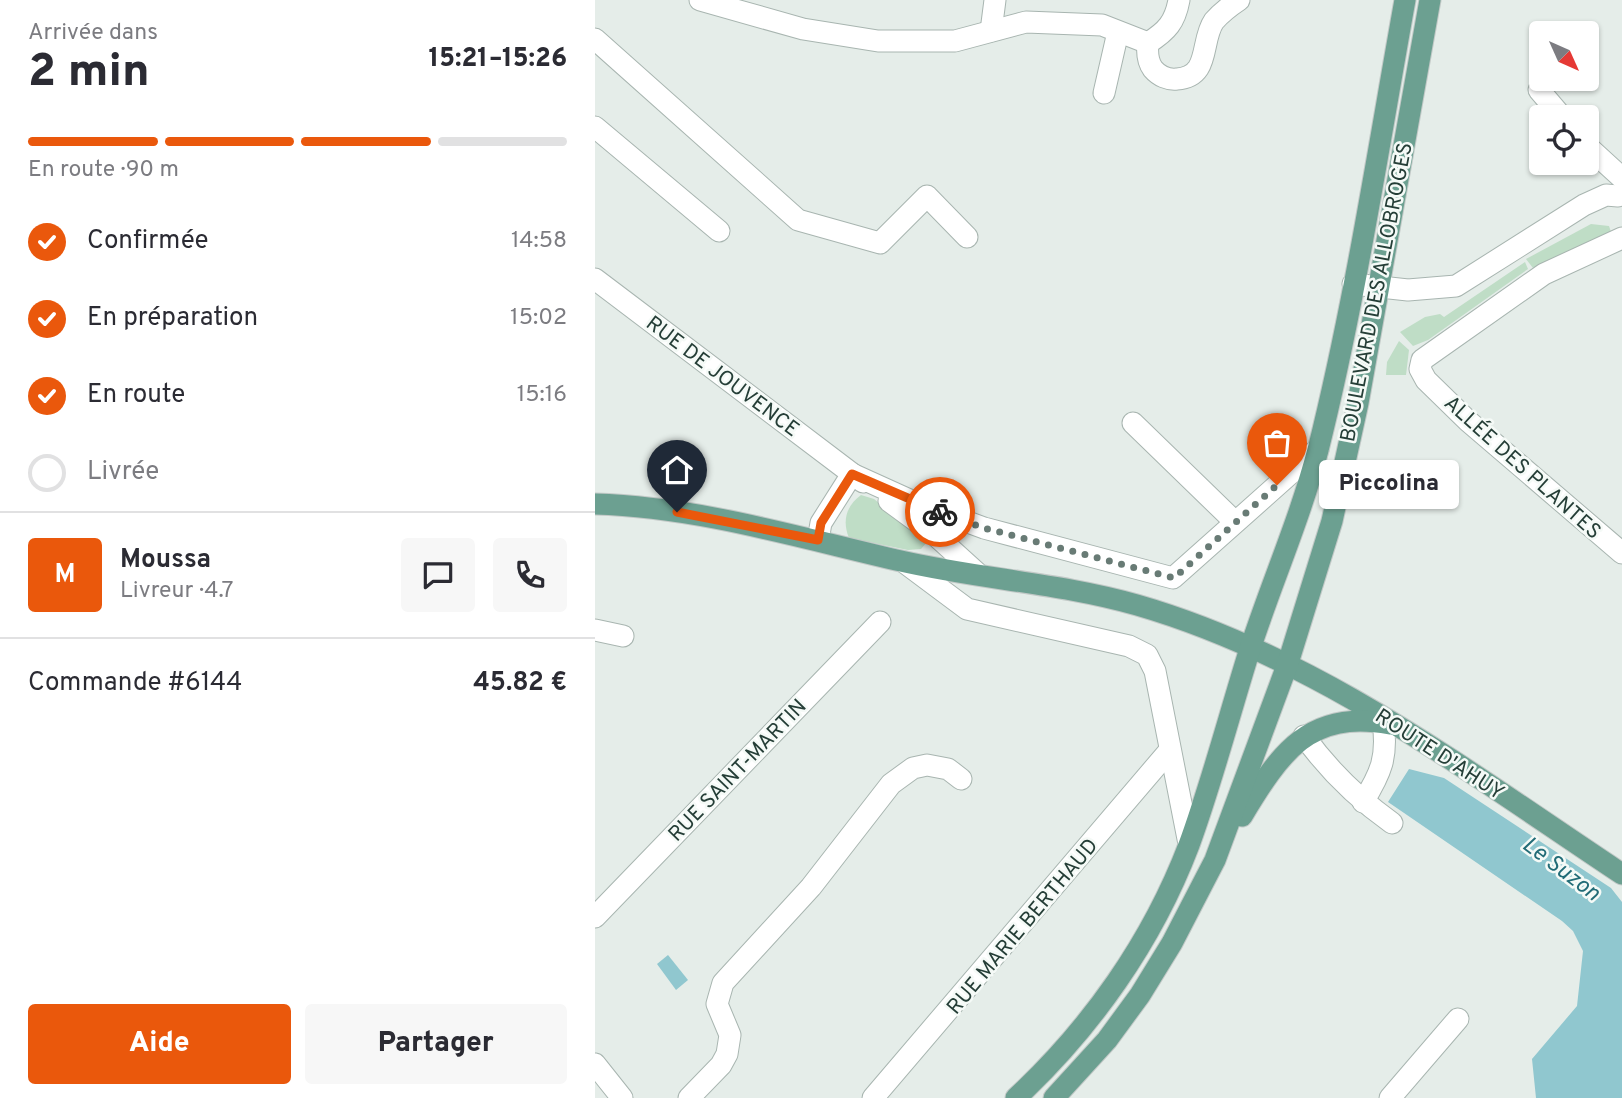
<!DOCTYPE html>
<html lang="fr">
<meta charset="utf-8">
<style>
:root{--surface:#fff;--page:#f7f7f7;--text:#2b2b33;--muted:#7c7c81;--line:#e1e1e2;--accent:#ea580c}
body{margin:0;font-family:Overpass,sans-serif;background:var(--page);color:var(--text);height:100vh;display:flex;flex-direction:column;font-size:26px;white-space:nowrap}
*{box-sizing:border-box;margin:0}
p{font-size:23px;color:var(--muted)}
.icon{flex:none;width:38px;height:38px;fill:none;stroke:currentColor;stroke-width:2;stroke-linecap:round;stroke-linejoin:round}
.map{position:relative;flex:1;overflow:hidden}
.details{display:flex;flex-direction:column;background:var(--surface);width:595px}
.details>*{flex:none}
.needle{width:46px;rotate:135deg}
.buttons{position:absolute;left:934px;top:21px;display:grid;gap:14px}
.buttons a{display:grid;place-items:center;width:70px;height:70px;border-radius:7px;background:var(--surface);box-shadow:0 2px 5px #0004;font-size:35px}
.pin{position:absolute;display:grid;place-items:center;width:60px;height:60px;color:#fff;margin:-72px -30px;border-radius:50% 50% 50% 0;rotate:-45deg;box-shadow:0 0 7px #0007}
.pin .icon{rotate:45deg}
.courier{position:absolute;display:grid;place-items:center;width:70px;height:70px;margin:-35px;border:5px solid #ea580c;border-radius:50%;background:#fff;color:#222;box-shadow:0 2px 9px #0007}
.bubble{position:absolute;height:49px;border-radius:7px;background:var(--surface);box-shadow:0 2px 5px #0004;font-size:23px;font-weight:800;line-height:49px;text-align:center}
.overview em{font-style:normal;font-weight:800}
.overview div{display:flex;flex-direction:column-reverse}
.overview{display:flex;align-items:center;justify-content:space-between;height:119px;padding:0 28px}
h1{font-size:46px;font-weight:800;line-height:52px}
.bar{display:grid;grid-template-columns:repeat(4,1fr);gap:10px 7px;align-content:center;height:84px;padding:0 28px}
.bar i{height:9px;border-radius:5px;background:var(--line)}
.bar .on{background:var(--accent)}
.bar p{grid-column:span 4}
.line{display:flex;align-items:center;gap:18px;padding:0 28px;border-top:2px solid var(--line)}
.line div{flex:1}
.round{display:grid;place-items:center;flex:none;width:74px;height:74px;border-radius:7px;background:var(--page)}
ol{padding:0 28px;list-style:none}
li{display:flex;align-items:center;gap:21px;height:77px}
li p{margin-inline-start:auto}
li .icon{padding:7px;border-radius:50%;background:var(--accent);color:#fff;stroke-width:4}
li:last-child{color:var(--muted)}
li i{width:38px;height:38px;border:4px solid var(--line);border-radius:50%}
.primary-button{display:flex;gap:14px;margin-top:auto;padding:14px 28px}
.primary-button a{flex:1;height:80px;border-radius:7px;background:var(--accent);color:#fff;font-size:28px;font-weight:800;line-height:80px;text-align:center}
.primary-button a+a{background:var(--page);color:var(--text)}
main{display:flex;flex:1;min-height:0}
.map>svg:first-child{display:block}
.green{fill:#bfddc6}
.water{fill:#90c7cf}
.lines{fill:none;stroke-linecap:round;stroke-linejoin:round}
.minor-casing{stroke:#a8b5b0;stroke-width:23}
.major-casing{stroke:#c2c9c7;stroke-width:23}
.minor{stroke:#fff;stroke-width:21}
.major{stroke:#6ca091;stroke-width:21}
.done{stroke:#687b75;stroke-width:7;stroke-dasharray:0 12.6}
.route{stroke:#ea580c;stroke-width:9}
.labels{text-anchor:middle;stroke-width:5;stroke-linejoin:round;paint-order:stroke}
.street-label{font-size:21px;fill:#253e37;stroke:#f5faf7}
.water-label{font-size:23px;font-style:italic;fill:#226c77;stroke:#f5faf7}
</style>
<main>
<section class="details">
<div class="overview"><div><h1>2 min</h1><p>Arrivée dans</p></div><em>15:21–15:26</em></div>
<div class="bar"><i class="on"></i><i class="on"></i><i class="on"></i><i></i><p>En route · 90 m</p></div>
<ol>
<li><svg class="icon" aria-label="check" viewBox="0 0 24 24"><path d="M5 12l5 5 9-10"/></svg>Confirmée<p>14:58</p></li>
<li><svg class="icon" aria-label="check" viewBox="0 0 24 24"><path d="M5 12l5 5 9-10"/></svg>En préparation<p>15:02</p></li>
<li><svg class="icon" aria-label="check" viewBox="0 0 24 24"><path d="M5 12l5 5 9-10"/></svg>En route<p>15:16</p></li>
<li><i></i>Livrée</li>
</ol>
<div class="line" style="height:126px"><b class="round" style="background:var(--accent);color:#fff">M</b><div><b>Moussa</b><p>Livreur · 4.7</p></div><a class="round"><svg class="icon" aria-label="chat" viewBox="0 0 24 24"><path d="M4 5h16v11H9l-5 4z"/></svg></a><a class="round"><svg class="icon" aria-label="phone" viewBox="0 0 24 24"><path d="M5 4h4l2 5-3 2q2 4 5 5l2-3 5 2v4C11 20 4 13 5 4z"/></svg></a></div>
<div class="line" style="height:91px"><div>Commande #6144</div><b>45.82 €</b></div>
<div class="primary-button"><a>Aide</a><a>Partager</a></div>
</section>
<div class="map">
<svg width="1027" height="1098" viewBox="0 0 1027 1098">
<rect width="100%" height="100%" fill="#e5ede9"/>
<g class="green">
<polygon points="996,224 1014,226 1016,232 1012,239 938,268 931,259"/>
<polygon points="930,262 933,269 833,340 818,346 805,332 830,317 845,314 849,317"/>
<polygon points="804,341 814,350 811,375 791,375 792,362"/>
<path d="M 266,495 L 279,499 L 332,542 L 326,549 L 313,550 L 254,538 C 247,521 251,506 266,495 Z"/>
</g>
<g class="water">
<polygon points="814,769 849,778 1016,888 1027,902 1027,1098 941,1098 937,1059 982,1006 988,951 978,931 967,921 793,802"/>
<polygon points="73,955 93,980 81,990 62,964"/>
</g>
<g class="lines">
<g class="minor-casing">
<g id="minor">
<polyline points="105,0 208,29 283,41 360,41 431,22 507,25 553,43"/>
<polyline points="396,31 400,0"/>
<polyline points="0,39 203,220 285,243 332,196 372,237"/>
<path d="M 553,43 C 552,52 552,61 558,69 C 564,76 573,80 582,79 C 616,77 605,41 619,21 C 626,13 635,6 644,0"/>
<path d="M 553,43 C 572,31 580,22 584,0"/>
<polyline points="944,90 967,117"/>
<polyline points="509,93 523,32"/>
<polyline points="0,127 124,231"/>
<polyline points="992,146 1027,178"/>
<polyline points="1027,238 949,274 827,360 825,369 831,380 873,421 1027,553"/>
<polyline points="0,279 268,482"/>
<polyline points="758,284 813,290 861,286 989,205 1011,195 1023,196"/>
<polyline points="538,423 640,522"/>
<polyline points="257,474 321,503 389,528 578,578 723,449"/>
<polyline points="294,501 339,534 382,573"/>
<polyline points="223,540 226,523 257,474"/>
<polyline points="309,562 372,609 534,646 552,655 560,671 594,844"/>
<polyline points="0,630 28,636"/>
<path d="M 709,736 C 734,771 762,798 797,823"/>
<path d="M 768,802 C 786,773 793,757 788,722"/>
<polyline points="0,917 285,622"/>
<polyline points="0,1064 27,1098"/>
<polyline points="94,1098 126,1065 132,1054 135,1035 122,1004 128,983 216,887 296,784 318,768 332,765 353,769 366,779"/>
<polyline points="278,1098 574,751"/>
<polyline points="795,1098 863,1019"/>
</g>
</g>
<g class="major-casing">
<g id="major">
<path d="M 0,504 C 104,507 205,538 306,561 C 384,579 465,583 542,605 C 722,657 873,772 1027,874"/>
<path d="M 647,816 C 685,753 714,709 795,724"/>
<path d="M 421,1098 C 496,1028 557,942 594,845 C 617,782 634,716 654,652 C 676,584 705,519 723,450 C 760,302 783,150 810,0"/>
<polyline points="459,1098 512,1040 545,995 577,943 620,860 693,663 737,521 763,403 835,0"/>
</g>
</g>
<use href="#minor" class="minor"/>
<use href="#major" class="major"/>
</g>
<g class="lines">
<polyline class="done" points="345,512 389,528 579,578 682,485"/>
<polyline class="route" points="82,512 223,540 226,523 257,474 345,512"/>
</g>
<g class="labels">
<g class="street-label">
<text transform="translate(781 292) rotate(-79)" y="7">BOULEVARD DES ALLOBROGES</text>
<text transform="translate(128 376) rotate(37)" y="7">RUE DE JOUVENCE</text>
<text transform="translate(928 467) rotate(42)" y="7">ALLÉE DES PLANTES</text>
<text transform="translate(845 754) rotate(33)" y="7">ROUTE D'AHUY</text>
<text transform="translate(142 770) rotate(-46)" y="7">RUE SAINT-MARTIN</text>
<text transform="translate(427 926) rotate(-50)" y="7">RUE MARIE BERTHAUD</text>
</g>
<g class="water-label">
<text transform="translate(967 868) rotate(37)" y="8">Le Suzon</text>
</g>
</g>
</svg>
<div class="buttons">
<a><svg class="needle" viewBox="-14 -14 28 28"><path d="M0-13l5 13h-10z" fill="#e53935"/><path d="M0 13l5-13h-10z" fill="#7c7c81"/></svg></a>
<a><svg class="icon" aria-label="locate" viewBox="0 0 24 24"><circle cx="12" cy="12" r="6"/><path d="M12 2v4M12 18v4M2 12h4M18 12h4"/></svg></a>
</div>
<div class="pin" style="left:682px;top:485px;background:#ea580c"><svg class="icon" aria-label="bag" viewBox="0 0 24 24"><path d="M5 8h14l-1 12H6zM9 8a3 3 0 0 1 6 0"/></svg></div>
<div class="pin" style="left:82px;top:512px;background:#1f2937"><svg class="icon" aria-label="home" viewBox="0 0 24 24"><path d="M3 11l9-7 9 7M6 9v11h12V9"/></svg></div>
<div class="courier" style="left:345px;top:512px"><svg class="icon" aria-label="bike" viewBox="0 0 24 24"><circle cx="6" cy="16" r="4"/><circle cx="18" cy="16" r="4"/><path d="M6 16l4-8h5l3 8M10 8l3 8H6M13 5h3"/></svg></div>
<div class="bubble" style="left:724px;top:460px;width:140px">Piccolina</div>
</div>
</main>
